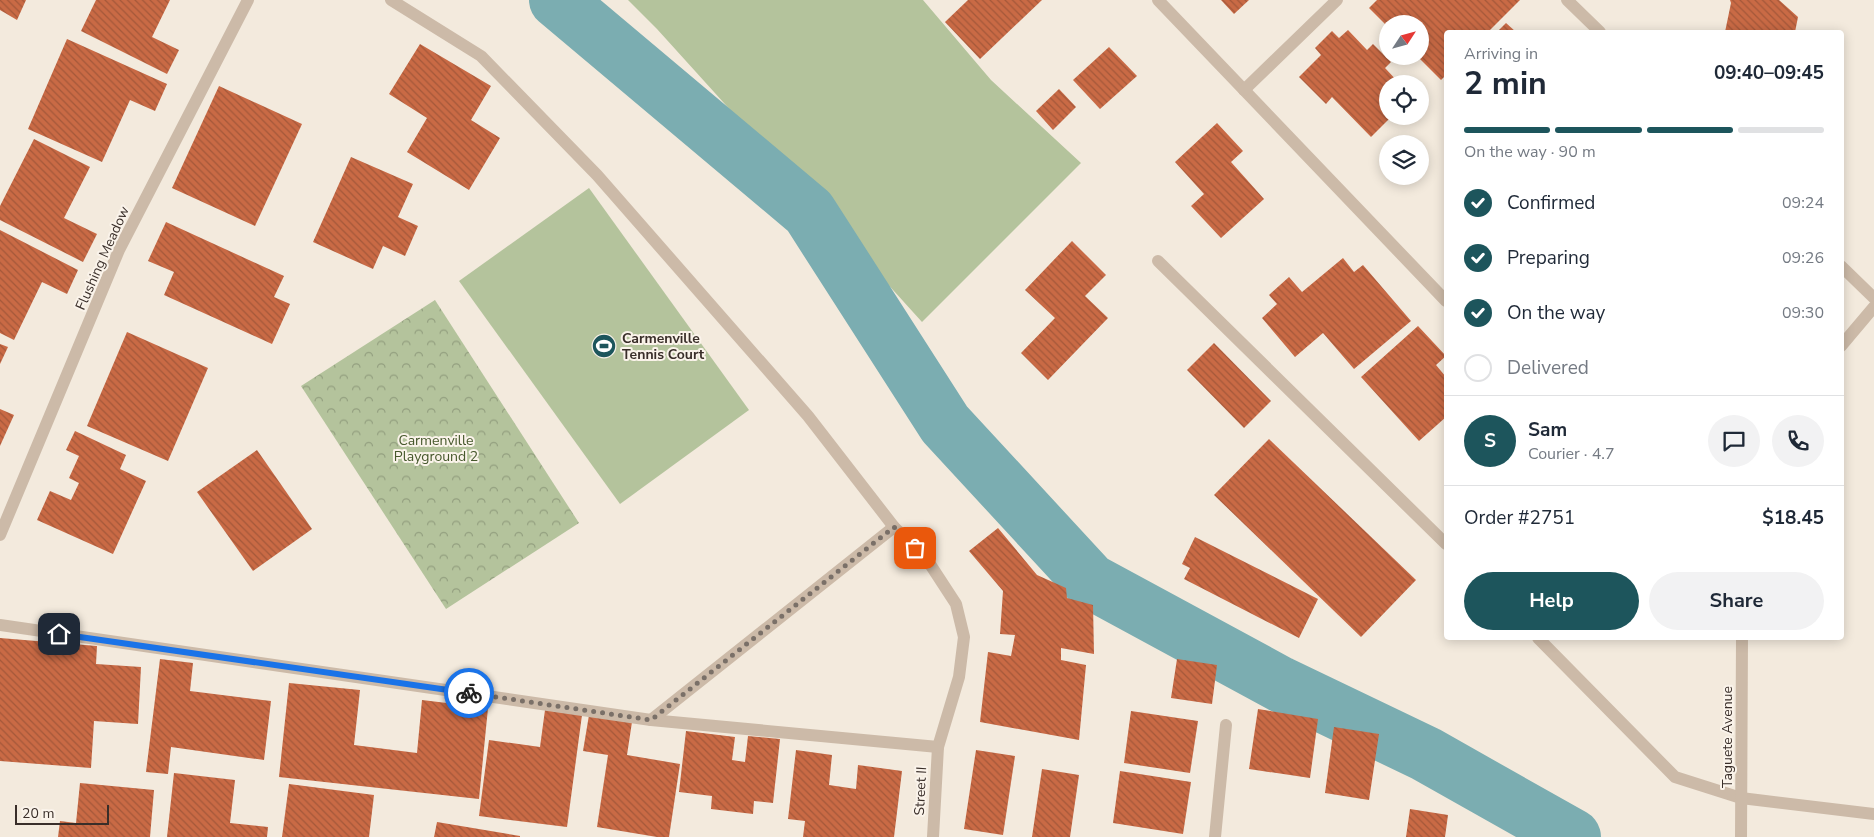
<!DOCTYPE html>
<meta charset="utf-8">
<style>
:root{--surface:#fff;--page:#f2f2f3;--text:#1f2937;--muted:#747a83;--line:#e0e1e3;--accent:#1d555c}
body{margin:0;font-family:"Nunito Sans",sans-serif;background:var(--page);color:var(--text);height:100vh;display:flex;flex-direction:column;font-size:19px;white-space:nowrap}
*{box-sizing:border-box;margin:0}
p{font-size:16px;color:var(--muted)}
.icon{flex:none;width:28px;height:28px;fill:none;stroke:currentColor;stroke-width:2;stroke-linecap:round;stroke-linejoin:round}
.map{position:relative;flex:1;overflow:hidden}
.sheet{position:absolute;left:1444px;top:30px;width:400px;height:610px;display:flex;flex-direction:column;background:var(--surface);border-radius:5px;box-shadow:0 2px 12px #0003}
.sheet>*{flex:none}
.needle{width:32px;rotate:54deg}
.buttons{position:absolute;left:1379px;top:15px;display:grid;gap:10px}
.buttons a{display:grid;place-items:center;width:50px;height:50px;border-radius:50%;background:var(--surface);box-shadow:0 2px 12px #0003;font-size:25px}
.scale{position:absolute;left:15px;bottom:12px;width:94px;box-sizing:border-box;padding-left:5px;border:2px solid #392e29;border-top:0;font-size:14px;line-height:18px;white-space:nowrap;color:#392e29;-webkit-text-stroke:4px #faf3ea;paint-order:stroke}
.pin{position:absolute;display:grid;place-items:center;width:42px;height:42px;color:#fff;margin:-21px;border-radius:10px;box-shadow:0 2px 8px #0006}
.courier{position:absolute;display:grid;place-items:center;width:50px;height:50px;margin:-25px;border:4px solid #1a73e8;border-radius:50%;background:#fff;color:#222;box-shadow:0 1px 6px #0007}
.overview em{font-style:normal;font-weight:700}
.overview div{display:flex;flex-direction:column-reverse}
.overview{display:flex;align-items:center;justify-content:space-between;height:85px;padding:0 20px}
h1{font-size:32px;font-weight:700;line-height:38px}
.bar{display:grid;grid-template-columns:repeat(4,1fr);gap:8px 5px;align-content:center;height:60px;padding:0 20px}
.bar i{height:6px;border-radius:4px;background:var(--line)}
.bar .active{background:var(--accent)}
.bar p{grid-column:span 4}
.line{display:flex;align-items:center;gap:12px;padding:0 20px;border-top:1px solid var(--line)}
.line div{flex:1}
.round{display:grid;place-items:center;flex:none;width:52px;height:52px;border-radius:26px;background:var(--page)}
ol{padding:0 20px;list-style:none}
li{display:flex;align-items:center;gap:15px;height:55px}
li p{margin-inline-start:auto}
li .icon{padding:5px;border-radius:50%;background:var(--accent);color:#fff;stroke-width:4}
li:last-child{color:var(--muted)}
li i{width:28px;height:28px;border:2px solid var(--line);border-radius:50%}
.action{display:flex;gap:10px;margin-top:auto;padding:10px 20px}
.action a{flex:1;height:58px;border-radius:30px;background:var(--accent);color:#fff;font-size:20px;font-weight:700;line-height:58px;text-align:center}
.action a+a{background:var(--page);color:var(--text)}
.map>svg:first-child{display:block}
.grass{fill:#b4c39c}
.park{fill:url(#park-crowns)}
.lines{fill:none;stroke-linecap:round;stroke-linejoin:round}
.river{stroke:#7badb1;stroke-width:56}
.building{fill:url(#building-back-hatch)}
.service{stroke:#ccbaa8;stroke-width:12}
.minor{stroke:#ccbaa8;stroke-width:12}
.tertiary{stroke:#ccbaa8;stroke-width:12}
.done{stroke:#7a7068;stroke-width:5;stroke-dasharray:0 9}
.route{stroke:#1a73e8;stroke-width:6}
.labels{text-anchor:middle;stroke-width:4;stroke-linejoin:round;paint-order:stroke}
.street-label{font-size:14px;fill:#392e29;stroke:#faf3ea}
.poi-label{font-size:14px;font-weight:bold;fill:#392e29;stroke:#faf3ea;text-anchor:start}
.park-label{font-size:14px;fill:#46582c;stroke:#faf3ea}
</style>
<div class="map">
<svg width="1874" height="837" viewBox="0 0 1874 837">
<defs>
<pattern id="park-crowns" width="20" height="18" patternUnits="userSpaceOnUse" patternTransform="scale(1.25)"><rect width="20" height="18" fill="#b4c39c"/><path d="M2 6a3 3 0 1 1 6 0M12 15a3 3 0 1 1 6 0" fill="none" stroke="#939f7f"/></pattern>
<pattern id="building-back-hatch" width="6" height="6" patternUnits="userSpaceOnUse" patternTransform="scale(1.25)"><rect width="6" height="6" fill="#c96a45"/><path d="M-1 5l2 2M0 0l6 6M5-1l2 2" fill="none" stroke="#a4583a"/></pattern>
</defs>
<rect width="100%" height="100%" fill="#f3eadd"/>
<g class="grass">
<polygon points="628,0 923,0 991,80 1081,163 922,322 657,29"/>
<polygon points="589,188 749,410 620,504 459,281"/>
</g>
<polygon class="park" points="435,300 579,523 446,609 301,386"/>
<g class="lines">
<polyline class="river" points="557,0 809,212 945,424 1090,581 1280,684 1426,754 1573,837"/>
</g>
<g class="building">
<polygon points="0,0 26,0 17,20 0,10"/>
<polygon points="96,0 170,0 152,37 179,50 167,74 81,31"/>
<polygon points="968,0 1042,0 980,59 945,22"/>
<polygon points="1221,0 1249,0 1234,14"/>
<polygon points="1377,0 1520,0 1488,32 1446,32 1446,75 1441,80 1417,56 1420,56 1420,24 1388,24 1388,27 1369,8"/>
<polygon points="1730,0 1779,0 1798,17 1795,32 1725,32 1731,3"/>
<polygon points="1506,23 1516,32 1497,32"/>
<polygon points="1348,30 1367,50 1373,44 1391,62 1385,68 1400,84 1388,84 1388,116 1392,116 1371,137 1332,97 1326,104 1299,77 1321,55 1315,48 1332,31 1339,38"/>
<polygon points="67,39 167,84 155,111 130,100 102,162 28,129"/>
<polygon points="420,44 491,86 471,120 500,138 469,190 407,152 427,118 389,94"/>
<polygon points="1109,47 1137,76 1100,109 1073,80"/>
<polygon points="219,86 302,124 255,226 172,188"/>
<polygon points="1059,89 1076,107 1053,130 1036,111"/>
<polygon points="1217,123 1243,151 1231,162 1264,199 1221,238 1191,206 1204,194 1175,162"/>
<polygon points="34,139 90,167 64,218 97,234 83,262 0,220 0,206"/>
<polygon points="351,157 413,184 398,217 418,226 405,256 383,246 373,269 313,242"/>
<polygon points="166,222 284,276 274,297 290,304 272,344 164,295 174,272 148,261"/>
<polygon points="0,230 78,270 67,294 42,282 14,340 0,333"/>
<polygon points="1072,241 1106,275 1085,296 1108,318 1048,380 1021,353 1055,318 1025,290"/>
<polygon points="1343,258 1354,272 1363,265 1411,321 1354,369 1323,333 1295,357 1262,318 1277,304 1269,295 1289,277 1302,292"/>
<polygon points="1418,326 1446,356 1436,365 1446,377 1446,417 1419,441 1361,377"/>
<polygon points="127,332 208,368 168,461 87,426"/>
<polygon points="1214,343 1271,401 1244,428 1187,370"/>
<polygon points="0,344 8,347 0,364"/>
<polygon points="0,409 14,415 0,446"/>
<polygon points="75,431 126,455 120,469 146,481 113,554 37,520 50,491 71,500 79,483 69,478 79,456 66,450"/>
<polygon points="1269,439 1416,580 1361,637 1214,495"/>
<polygon points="257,450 312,529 253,571 197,492"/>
<polygon points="998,528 1037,575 1066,588 1067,598 1093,605 1094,654 1061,648 1061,660 1086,665 1079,740 980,722 988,652 1011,656 1015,635 1000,634 1003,591 969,551"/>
<polygon points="1195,537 1318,599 1299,638 1184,579 1190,568 1182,564"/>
<polygon points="0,638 97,646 96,664 141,667 138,724 94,721 91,768 0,761"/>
<polygon points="160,659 193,663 190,691 271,701 264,760 171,747 168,774 146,772"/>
<polygon points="1177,659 1217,665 1212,704 1171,698"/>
<polygon points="289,683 360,690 354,745 417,753 422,700 488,708 479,799 279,777"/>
<polygon points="1258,709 1318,719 1310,778 1249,769"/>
<polygon points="545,710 582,715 567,827 479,816 489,740 540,747"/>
<polygon points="1131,711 1198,721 1190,773 1124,763"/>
<polygon points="589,715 632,722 627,755 680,764 669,837 657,837 597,827 608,755 583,751"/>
<polygon points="1334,727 1379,734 1369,800 1325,793"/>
<polygon points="686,731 735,737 732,760 745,762 748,736 780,739 773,803 754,801 753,814 711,809 712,796 679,792"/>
<polygon points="796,750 832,755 829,785 856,789 858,765 902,771 894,837 803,837 805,821 788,819"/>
<polygon points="976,750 1015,756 1003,835 964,829"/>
<polygon points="1042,769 1079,775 1070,837 1032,837"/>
<polygon points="1120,771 1191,782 1183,834 1113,823"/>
<polygon points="174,773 235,780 230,823 268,827 267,837 167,837"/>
<polygon points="80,783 154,790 150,837 58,837 60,821 76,823"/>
<polygon points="289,784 374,795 369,837 282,837"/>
<polygon points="1410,809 1448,815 1445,837 1406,837"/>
<polygon points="437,822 520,836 520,837 434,837"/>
</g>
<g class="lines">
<g class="service">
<polyline points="1158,261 1446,544"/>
<polyline points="1538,638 1675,777 1741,798"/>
</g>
<g class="minor">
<polyline points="391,0 481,56 597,175 808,416 894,527 926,558 956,604 964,637 959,677 938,747 933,837"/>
<polyline points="1158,0 1446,301"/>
<polyline points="1567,0 1600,32"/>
<polyline points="1244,90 1337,0"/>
<polyline points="1841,266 1874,298"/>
<polyline points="0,535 119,250 248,0"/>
<polyline points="0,625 651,720 938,747"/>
<polyline points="651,720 894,527"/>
<polyline points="1741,798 1874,814"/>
<polyline points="1215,837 1226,725"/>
</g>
<g class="tertiary">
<polyline points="1841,346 1874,307"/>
<polyline points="1741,837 1742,638"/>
</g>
</g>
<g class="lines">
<polyline class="done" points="469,693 651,720 894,527 915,548"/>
<polyline class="route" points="59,634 469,693"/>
</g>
<defs>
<g id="stadium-disc" transform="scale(1.25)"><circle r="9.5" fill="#1d555c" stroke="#faf3ea"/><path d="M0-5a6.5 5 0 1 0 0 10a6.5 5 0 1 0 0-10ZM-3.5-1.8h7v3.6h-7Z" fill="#fff"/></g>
</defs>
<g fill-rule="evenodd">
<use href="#stadium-disc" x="604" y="346"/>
</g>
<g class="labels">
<g class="street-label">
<text transform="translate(102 258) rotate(-66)" y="5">Flushing Meadow</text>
<text transform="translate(1727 737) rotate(-90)" y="5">Taguete Avenue</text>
<text transform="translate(920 791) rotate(-87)" y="5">Street II</text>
</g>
<g class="poi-label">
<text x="622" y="343">Carmenville<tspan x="622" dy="16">Tennis Court</tspan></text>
</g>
<g class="park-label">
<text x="436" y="445">Carmenville<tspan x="436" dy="16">Playground 2</tspan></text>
</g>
</g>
</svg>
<div class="buttons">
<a><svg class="needle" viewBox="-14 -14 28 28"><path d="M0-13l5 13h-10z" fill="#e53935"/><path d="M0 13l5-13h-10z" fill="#747a83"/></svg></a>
<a><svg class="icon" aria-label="locate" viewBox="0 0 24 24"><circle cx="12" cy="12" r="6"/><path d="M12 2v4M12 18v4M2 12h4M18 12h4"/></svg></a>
<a><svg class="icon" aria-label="layers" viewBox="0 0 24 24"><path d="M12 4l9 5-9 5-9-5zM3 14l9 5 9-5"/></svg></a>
</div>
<div class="scale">20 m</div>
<div class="pin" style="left:915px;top:548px;background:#ea580c"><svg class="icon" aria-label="bag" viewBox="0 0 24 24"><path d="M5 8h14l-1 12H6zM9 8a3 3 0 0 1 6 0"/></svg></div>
<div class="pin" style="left:59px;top:634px;background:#1f2937"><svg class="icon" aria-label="home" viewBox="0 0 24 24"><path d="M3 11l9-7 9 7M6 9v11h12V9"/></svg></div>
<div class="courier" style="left:469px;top:693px"><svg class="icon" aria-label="bike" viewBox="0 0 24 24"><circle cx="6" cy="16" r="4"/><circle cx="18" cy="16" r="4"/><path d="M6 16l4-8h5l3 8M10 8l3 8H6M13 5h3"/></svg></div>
<section class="sheet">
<div class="overview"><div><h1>2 min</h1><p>Arriving in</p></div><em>09:40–09:45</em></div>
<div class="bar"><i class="active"></i><i class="active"></i><i class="active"></i><i></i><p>On the way · 90 m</p></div>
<ol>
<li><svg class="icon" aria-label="check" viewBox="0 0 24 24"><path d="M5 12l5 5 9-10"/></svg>Confirmed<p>09:24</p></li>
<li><svg class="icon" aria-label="check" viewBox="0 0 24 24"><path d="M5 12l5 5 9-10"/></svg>Preparing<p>09:26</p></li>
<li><svg class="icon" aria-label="check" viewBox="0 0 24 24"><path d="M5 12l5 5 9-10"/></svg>On the way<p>09:30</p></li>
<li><i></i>Delivered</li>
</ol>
<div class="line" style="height:90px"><b class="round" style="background:var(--accent);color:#fff">S</b><div><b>Sam</b><p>Courier · 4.7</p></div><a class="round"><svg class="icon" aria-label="chat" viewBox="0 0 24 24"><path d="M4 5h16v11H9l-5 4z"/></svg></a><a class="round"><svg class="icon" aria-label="phone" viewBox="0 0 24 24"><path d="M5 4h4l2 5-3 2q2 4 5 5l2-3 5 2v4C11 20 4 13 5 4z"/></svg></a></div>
<div class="line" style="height:65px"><div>Order #2751</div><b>$18.45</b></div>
<div class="action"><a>Help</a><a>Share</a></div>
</section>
</div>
